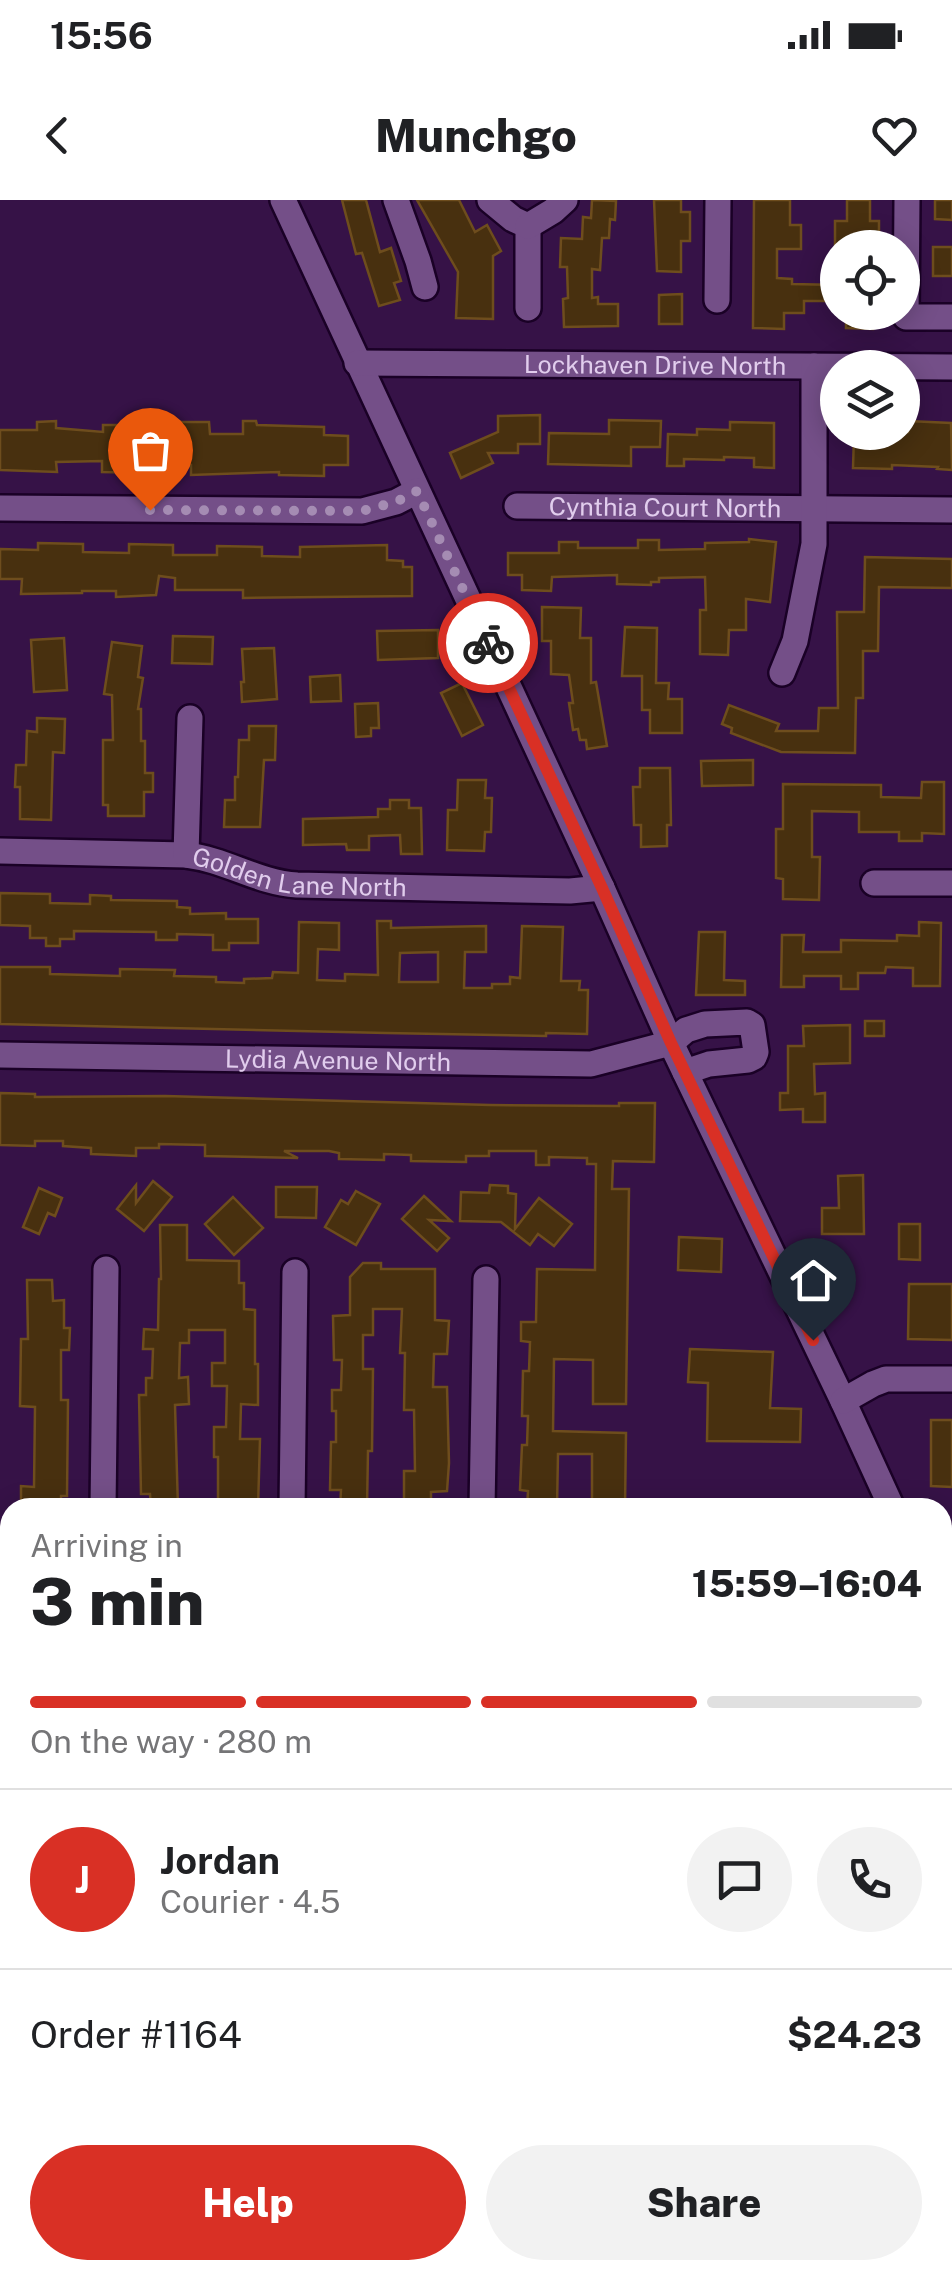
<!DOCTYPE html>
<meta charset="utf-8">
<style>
:root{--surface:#fff;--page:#f2f2f2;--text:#202124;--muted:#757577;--line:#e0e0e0;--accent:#d93025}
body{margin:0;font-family:"Public Sans",sans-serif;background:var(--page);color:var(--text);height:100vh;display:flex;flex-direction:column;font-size:38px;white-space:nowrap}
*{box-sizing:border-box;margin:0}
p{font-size:32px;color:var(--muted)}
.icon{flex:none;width:55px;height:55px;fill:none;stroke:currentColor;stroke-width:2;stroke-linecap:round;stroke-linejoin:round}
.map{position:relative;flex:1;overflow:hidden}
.side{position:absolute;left:0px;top:1298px;width:952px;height:782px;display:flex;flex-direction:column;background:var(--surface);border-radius:30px 30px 0 0;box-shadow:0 5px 25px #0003}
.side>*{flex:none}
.controls{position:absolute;left:820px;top:30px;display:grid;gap:20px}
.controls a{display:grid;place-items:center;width:100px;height:100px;border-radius:50%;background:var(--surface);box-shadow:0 5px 25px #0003;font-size:50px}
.pin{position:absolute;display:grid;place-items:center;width:85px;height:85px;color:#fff;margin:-102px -42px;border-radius:50% 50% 50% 0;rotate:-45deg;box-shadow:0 0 10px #0007}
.pin .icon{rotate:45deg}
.courier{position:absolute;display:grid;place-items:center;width:100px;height:100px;margin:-50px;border:8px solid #d93025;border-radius:50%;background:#fff;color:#222;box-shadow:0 2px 12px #0007}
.head em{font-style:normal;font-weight:800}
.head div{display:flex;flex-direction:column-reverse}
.head{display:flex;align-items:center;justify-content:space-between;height:170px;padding:0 30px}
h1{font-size:65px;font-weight:800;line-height:75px}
.bar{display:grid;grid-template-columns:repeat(4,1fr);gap:15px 10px;align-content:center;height:120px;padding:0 30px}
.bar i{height:12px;border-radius:8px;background:var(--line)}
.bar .on{background:var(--accent)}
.bar p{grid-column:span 4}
.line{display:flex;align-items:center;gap:25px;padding:0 30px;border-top:2px solid var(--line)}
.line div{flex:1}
.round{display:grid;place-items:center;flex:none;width:105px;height:105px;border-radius:52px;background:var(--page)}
.cta{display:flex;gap:20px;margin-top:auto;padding:20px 30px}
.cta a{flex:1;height:115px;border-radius:60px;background:var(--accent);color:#fff;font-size:40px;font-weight:800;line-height:115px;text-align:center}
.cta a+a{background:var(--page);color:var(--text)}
.status{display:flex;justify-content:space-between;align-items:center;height:70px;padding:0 50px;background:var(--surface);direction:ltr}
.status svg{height:28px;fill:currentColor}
header{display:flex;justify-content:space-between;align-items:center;height:130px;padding:0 30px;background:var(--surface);font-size:45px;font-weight:800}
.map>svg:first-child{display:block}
.building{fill:#48300f;stroke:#6e4d1d;stroke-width:2.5;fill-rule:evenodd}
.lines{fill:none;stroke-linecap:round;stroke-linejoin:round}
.minor-casing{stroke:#1a0126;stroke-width:30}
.minor{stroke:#744f88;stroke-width:25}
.done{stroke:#a58cb3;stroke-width:10;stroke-dasharray:0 18}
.route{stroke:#d93025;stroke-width:12}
.labels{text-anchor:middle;stroke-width:8;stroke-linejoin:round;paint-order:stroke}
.street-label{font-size:25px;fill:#e1cded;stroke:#2b073c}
</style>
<div class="status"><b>15:56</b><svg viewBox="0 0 49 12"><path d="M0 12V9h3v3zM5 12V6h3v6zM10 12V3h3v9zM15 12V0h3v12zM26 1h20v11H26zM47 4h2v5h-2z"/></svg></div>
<header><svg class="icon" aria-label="back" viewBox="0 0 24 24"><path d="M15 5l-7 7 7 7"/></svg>Munchgo<svg class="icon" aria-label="heart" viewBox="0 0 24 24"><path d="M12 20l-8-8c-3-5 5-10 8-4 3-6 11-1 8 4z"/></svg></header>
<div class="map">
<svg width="952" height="2078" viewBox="0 0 952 2078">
<rect width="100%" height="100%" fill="#361247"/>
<g class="building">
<polygon points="342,0 366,0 380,52 391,48 401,81 394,83 400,100 379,106 362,53 356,54"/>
<polygon points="417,0 459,0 475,32 487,25 501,51 493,56 493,119 456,118 458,72"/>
<polygon points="592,0 616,1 615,20 610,19 609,38 602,38 600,70 592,69 592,98 598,97 598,104 618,104 618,126 564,127 563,99 568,98 567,67 560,67 561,38 582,39 583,17 591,18"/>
<polygon points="654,0 681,0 681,12 690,12 690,41 681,41 681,72 657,71"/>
<polygon points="754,0 790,0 790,25 801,25 801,49 777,49 777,78 792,79 792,84 838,85 838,101 804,101 804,113 784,113 784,129 753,128"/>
<polygon points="847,0 870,0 870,21 879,21 879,48 835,48 835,21 847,21"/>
<polygon points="935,0 952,0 952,20 935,19"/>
<rect x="933" y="47" width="19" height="29"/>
<polygon points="682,94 682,124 659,124 659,95"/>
<polygon points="846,112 873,112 873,129 846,128"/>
<polygon points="540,215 540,244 518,244 518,253 488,253 493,263 461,278 450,253 498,232 498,216"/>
<polygon points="609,220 661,221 660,247 631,247 631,266 548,264 549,233 609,234"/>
<polygon points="56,221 56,228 103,232 103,225 122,225 122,228 174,229 174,222 209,222 210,234 243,234 243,221 256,221 257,225 324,227 324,235 348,236 348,265 324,265 324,276 279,275 279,272 191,275 191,265 147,264 147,273 102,272 102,261 56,262 57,272 0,270 0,230 37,230 37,222"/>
<polygon points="908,221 951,223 952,270 937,269 938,267 892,265 892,269 853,268 854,235 858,235 858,232 908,232"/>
<polygon points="730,222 774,223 774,268 754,267 754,258 724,257 724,260 684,259 684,266 667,266 668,234 697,235 697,229 730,230"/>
<polygon points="749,339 776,342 770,402 746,399 746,430 729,430 728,455 700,454 700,410 706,410 705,377 659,378 659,382 651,382 651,385 617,384 617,375 552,377 551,391 522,390 522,375 508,375 508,353 559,353 559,342 578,342 578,348 638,348 638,340 659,340 659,350 705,349 705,343 749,342"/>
<polygon points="38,343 83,344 83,352 129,353 129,344 173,345 173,355 217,355 217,346 262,347 262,356 300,357 300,347 387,345 387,360 403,361 403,367 412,367 412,396 243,398 243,390 175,390 175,378 159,376 156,395 116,397 116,391 82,391 82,393 21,394 22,379 0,379 0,349 38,350"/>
<polygon points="865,357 952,359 952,388 879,387 878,451 863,451 863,498 856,498 855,553 781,552 731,533 732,528 722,524 729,505 779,524 776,531 818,531 819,508 838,508 837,412 864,412"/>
<polygon points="542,407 581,408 580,438 591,438 591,483 596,482 607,546 587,549 586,540 580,540 578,529 573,530 569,503 573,503 569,475 551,474 551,441 542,441"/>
<polygon points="625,427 657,428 656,483 669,483 668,499 682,499 682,533 650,533 650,510 642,510 642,476 622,476"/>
<polygon points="438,430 438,458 378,460 377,431"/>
<polygon points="173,436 213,437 212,464 172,463"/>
<polygon points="64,438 67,490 34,492 31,440"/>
<polygon points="112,442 142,446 138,477 143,478 138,509 141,509 141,541 145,541 145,573 153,573 153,592 144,592 144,616 108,616 108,605 103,605 103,540 113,540 112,495 104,494"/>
<polygon points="274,448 277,499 242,502 241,482 244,482 242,449"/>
<polygon points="340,475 341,501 311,502 310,477"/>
<polygon points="462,483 483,525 462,536 441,493"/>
<polygon points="378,503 379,528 371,528 371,536 356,537 355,504"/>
<polygon points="37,518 65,519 64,553 53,552 51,620 20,619 20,587 15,587 16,565 26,565 27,531 37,532"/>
<polygon points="249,526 276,526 275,560 264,560 260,627 224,627 225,600 235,600 235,577 238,577 239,540 249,540"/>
<polygon points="753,560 753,585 702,586 701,561"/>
<polygon points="640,568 670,568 671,625 667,625 667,646 641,647 641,625 634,625 633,587 640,587"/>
<polygon points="458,580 486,580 485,598 492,598 491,632 485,632 484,651 447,650 448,610 457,610"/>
<polygon points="922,582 944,582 944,634 922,633 922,641 899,641 899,632 859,632 859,612 812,611 812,657 820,657 819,700 783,699 783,679 776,678 776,629 783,629 783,584 881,585 881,597 921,598"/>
<polygon points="390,600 409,600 409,608 421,608 422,654 401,654 400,635 369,636 369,650 347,650 346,644 303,645 303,619 378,617 378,609 390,609"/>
<polygon points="0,693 50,694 50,703 90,704 90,695 111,696 111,700 177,701 177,707 190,708 190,714 226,713 226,719 258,719 258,743 229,743 229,750 213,750 213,735 177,734 177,740 156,740 156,732 74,731 74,739 60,739 60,746 46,746 46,738 30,738 30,726 0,725"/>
<path d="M 377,721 L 391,721 L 391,728 L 486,726 L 486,752 L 465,752 L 464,788 L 492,788 L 492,784 L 510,784 L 510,777 L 520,778 L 522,726 L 563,727 L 561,781 L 580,781 L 579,790 L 588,790 L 587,834 L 546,833 L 546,836 L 386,833 L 0,824 L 0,767 L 50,767 L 50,774 L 87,775 L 120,776 L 120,769 L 175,770 L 174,776 L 216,777 L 216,782 L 244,783 L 244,779 L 272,778 L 273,772 L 298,773 L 299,722 L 339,723 L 339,750 L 318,749 L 317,780 L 345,781 L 345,774 L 378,775 ZM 438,752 L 438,782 L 399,782 L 400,753 Z"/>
<polygon points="919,722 941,723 940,786 913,786 913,768 886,767 885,773 858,773 858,789 841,789 841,776 804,776 804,787 781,787 782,735 804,735 803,752 841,752 841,740 897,741 897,735 919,736"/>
<polygon points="699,732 725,732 724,780 745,781 745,795 696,795"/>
<rect x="865" y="821" width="19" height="15"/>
<polygon points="850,825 850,863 814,864 815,894 825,893 825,922 803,922 803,909 780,910 780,893 788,893 788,846 804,846 803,826"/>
<polygon points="0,893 35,894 35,897 165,896 490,905 619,906 619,903 655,903 654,962 613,961 612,989 629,989 626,1204 593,1204 593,1160 554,1159 553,1231 626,1233 625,1308 592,1308 592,1254 558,1254 557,1308 527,1308 528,1291 520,1290 522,1245 527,1245 528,1216 522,1216 523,1171 529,1171 530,1142 521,1141 521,1122 536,1122 537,1069 595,1070 596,964 587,964 587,958 549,957 549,965 536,965 536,951 489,951 489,956 466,956 466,962 411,961 411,955 384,954 384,960 339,959 339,953 329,951 284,951 298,958 205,956 205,945 159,944 159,948 136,948 136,956 91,954 91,948 63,946 63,941 35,941 35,946 0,945"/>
<polygon points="863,975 864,1034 822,1034 822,1008 839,1008 838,976"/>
<polygon points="153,981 172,997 144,1031 117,1009 136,985 136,1003"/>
<polygon points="490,985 508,986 508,993 516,994 515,1029 539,998 572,1024 554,1046 538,1034 530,1045 501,1022 460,1021 461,992 489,993"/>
<polygon points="276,987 317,987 316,1018 276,1017"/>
<polygon points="39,988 62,998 55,1016 48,1013 39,1034 23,1027"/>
<polygon points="356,991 380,1004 356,1045 325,1027 341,1000 348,1004"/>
<polygon points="424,996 451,1021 429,1020 449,1038 437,1051 402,1019"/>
<polygon points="233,997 263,1028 234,1055 205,1024"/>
<polygon points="899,1024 920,1024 920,1060 899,1059"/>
<polygon points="160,1025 187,1025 187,1060 239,1061 239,1083 244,1083 244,1109 255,1110 255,1164 258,1164 258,1205 241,1204 240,1239 260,1239 258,1308 218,1308 218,1257 214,1257 214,1227 226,1227 227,1186 212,1186 212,1163 225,1163 225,1130 189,1130 189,1143 180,1143 179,1178 188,1177 189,1204 175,1205 178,1308 151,1308 150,1294 141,1294 139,1195 146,1195 146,1178 152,1178 153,1149 143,1149 144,1129 158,1130 159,1079 161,1079"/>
<polygon points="679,1037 722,1039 721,1072 678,1070"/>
<polygon points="363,1063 381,1063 381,1069 435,1069 435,1120 449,1121 447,1154 434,1154 433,1187 447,1187 449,1263 447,1291 431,1292 431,1308 404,1308 404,1271 415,1271 414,1210 404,1210 405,1153 400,1153 402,1109 373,1109 373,1135 363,1135 363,1169 373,1169 372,1251 368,1251 367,1308 340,1308 341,1290 330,1290 331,1242 336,1242 336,1211 332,1211 332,1190 341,1190 342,1160 334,1160 333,1116 350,1115 350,1077"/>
<polygon points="27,1080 52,1080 53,1101 64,1100 64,1128 70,1128 69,1150 61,1150 61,1200 68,1200 67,1296 61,1296 61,1308 21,1308 21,1286 34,1287 35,1207 20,1206 21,1139 28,1139"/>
<polygon points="909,1084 952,1084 952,1140 908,1139"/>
<polygon points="690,1149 773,1152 770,1208 801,1209 800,1242 707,1241 708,1183 688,1182"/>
<polygon points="931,1220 952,1220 952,1287 931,1286"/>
</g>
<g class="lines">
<g class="minor-casing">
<g id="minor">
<polyline points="283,0 602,688 671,843 843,1201 892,1308"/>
<polyline points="396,0 418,61 425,87"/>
<polyline points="490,0 513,19 528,26 528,108"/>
<polyline points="907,0 906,117 952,117"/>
<polyline points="528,26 553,11 565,0"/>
<polyline points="717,100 718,0"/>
<path id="s1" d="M 357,163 L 952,167"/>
<path id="s2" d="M 517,306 L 952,310"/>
<polyline points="0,308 362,311 396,302 417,291"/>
<polyline points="782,473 795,441 814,344 814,166"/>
<path id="s3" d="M 0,651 L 186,655 C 227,660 256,682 297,685 L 570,691 L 602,688"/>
<polyline points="186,655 190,518"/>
<polyline points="874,683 952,683"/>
<path id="s4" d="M 0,855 L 591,864 L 671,843 L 686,830 L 705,824 L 747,822 L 752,825 L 756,852 L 754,857 L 748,860 L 709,864 L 685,872"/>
<polyline points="843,1201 873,1184 886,1179 952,1179"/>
<polyline points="103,1308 106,1069"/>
<polyline points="292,1308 295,1072"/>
<polyline points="482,1308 486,1079"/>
<polyline points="0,1390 10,1390"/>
<polyline points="942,1417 952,1438"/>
<polyline points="0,1520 10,1520"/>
<polyline points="942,1553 952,1549"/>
<polyline points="0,1711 10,1711"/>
<polyline points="0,1906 10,1906"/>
<polyline points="680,2078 680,2070"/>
<polyline points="771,2078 771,2070"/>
</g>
</g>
<use href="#minor" class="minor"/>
</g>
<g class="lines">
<polyline class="done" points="150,310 362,311 396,302 417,291 488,443"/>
<polyline class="route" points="488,443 602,688 671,843 813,1140"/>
</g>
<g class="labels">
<g class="street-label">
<text dy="9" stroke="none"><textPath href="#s1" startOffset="298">Lockhaven Drive North</textPath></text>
<text dy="9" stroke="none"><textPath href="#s2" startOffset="148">Cynthia Court North</textPath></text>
<text dy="9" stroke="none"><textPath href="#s3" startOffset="302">Golden Lane North</textPath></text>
<text dy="9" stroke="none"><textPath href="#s4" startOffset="338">Lydia Avenue North</textPath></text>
</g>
</g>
</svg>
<div class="controls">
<a><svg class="icon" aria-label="locate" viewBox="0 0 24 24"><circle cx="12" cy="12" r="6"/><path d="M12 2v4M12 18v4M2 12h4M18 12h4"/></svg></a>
<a><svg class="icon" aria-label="layers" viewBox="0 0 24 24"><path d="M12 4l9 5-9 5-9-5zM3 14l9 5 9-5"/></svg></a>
</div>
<div class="pin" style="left:150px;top:310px;background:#ea580c"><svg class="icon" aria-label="bag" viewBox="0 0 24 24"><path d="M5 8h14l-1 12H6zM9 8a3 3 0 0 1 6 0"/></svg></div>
<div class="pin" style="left:813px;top:1140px;background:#1f2937"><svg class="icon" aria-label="home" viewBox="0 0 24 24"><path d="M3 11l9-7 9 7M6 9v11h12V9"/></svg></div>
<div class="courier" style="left:488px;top:443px"><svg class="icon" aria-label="bike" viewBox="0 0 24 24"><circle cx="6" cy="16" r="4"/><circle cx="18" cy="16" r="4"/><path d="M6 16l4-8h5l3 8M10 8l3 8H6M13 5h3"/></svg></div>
<section class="side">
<div class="head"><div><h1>3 min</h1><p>Arriving in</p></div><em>15:59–16:04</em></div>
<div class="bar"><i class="on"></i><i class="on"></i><i class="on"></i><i></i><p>On the way · 280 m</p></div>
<div class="line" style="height:180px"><b class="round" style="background:var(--accent);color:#fff">J</b><div><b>Jordan</b><p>Courier · 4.5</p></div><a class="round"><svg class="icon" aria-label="chat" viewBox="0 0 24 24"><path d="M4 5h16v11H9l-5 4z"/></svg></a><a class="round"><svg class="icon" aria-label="phone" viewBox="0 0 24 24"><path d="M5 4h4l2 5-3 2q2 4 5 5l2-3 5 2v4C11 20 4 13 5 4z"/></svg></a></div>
<div class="line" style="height:130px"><div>Order #1164</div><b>$24.23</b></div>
<div class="cta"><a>Help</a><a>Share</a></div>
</section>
</div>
